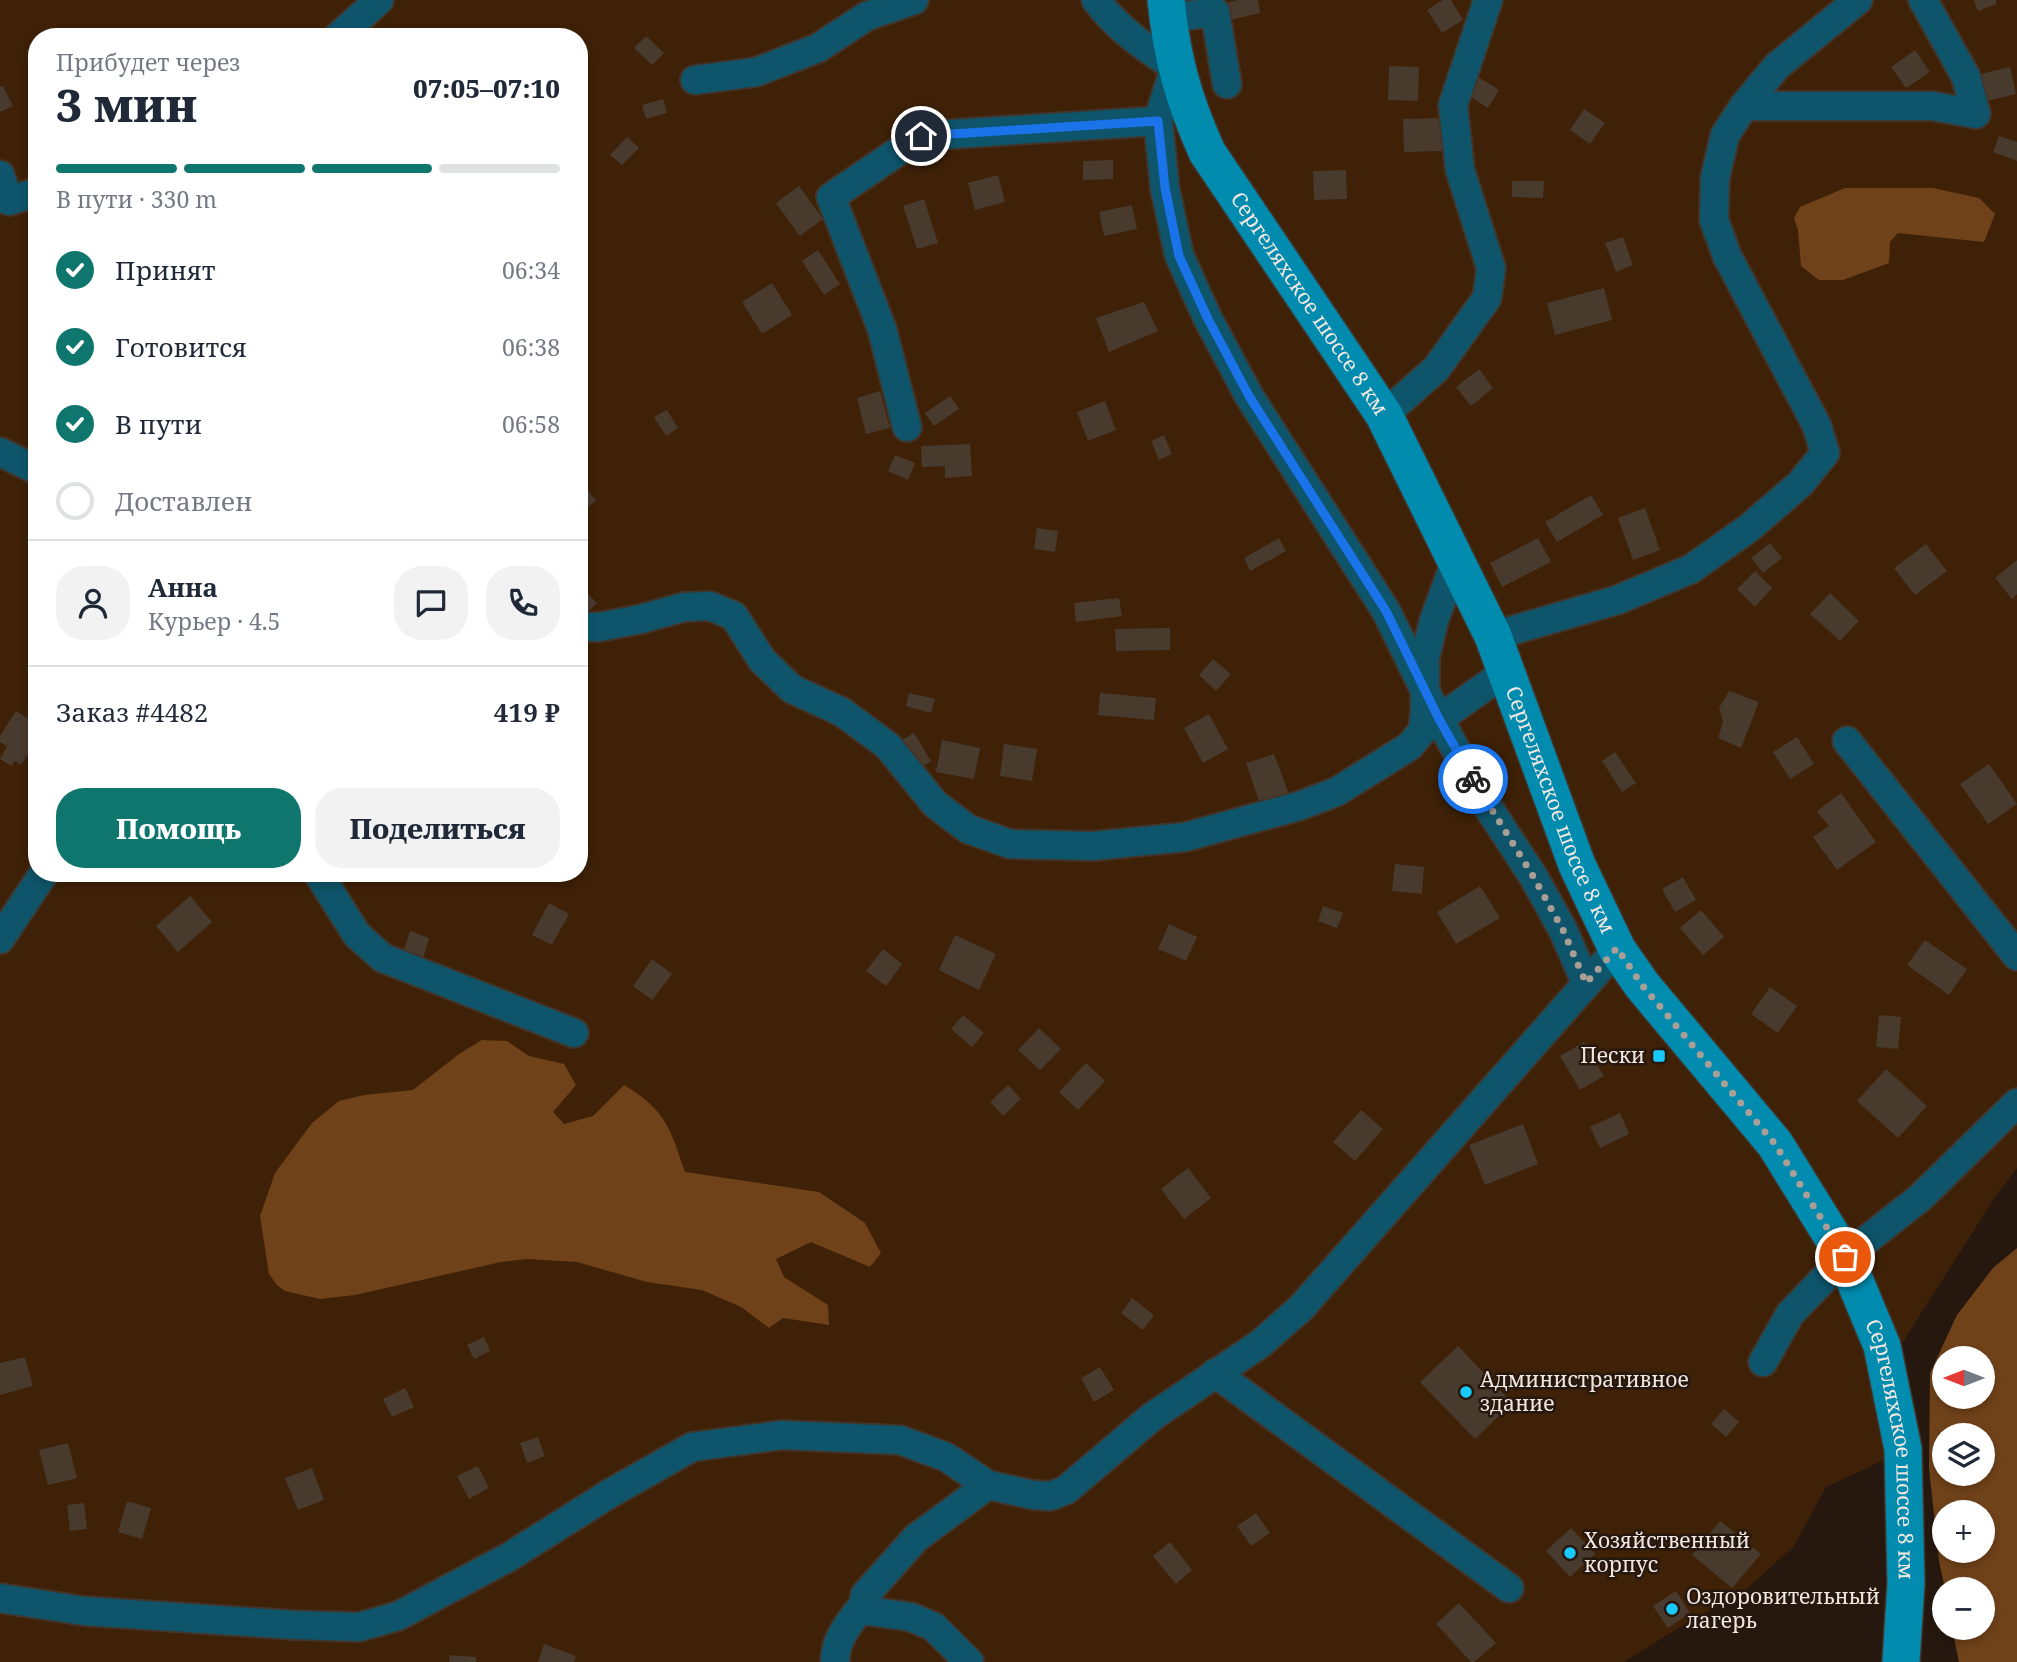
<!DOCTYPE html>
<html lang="ru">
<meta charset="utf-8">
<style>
:root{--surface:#fff;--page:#f2f2f3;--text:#1f2937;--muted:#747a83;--line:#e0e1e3;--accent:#0f766e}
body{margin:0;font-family:"Noto Serif",serif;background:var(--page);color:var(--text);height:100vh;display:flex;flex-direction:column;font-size:26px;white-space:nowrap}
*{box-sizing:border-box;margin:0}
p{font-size:23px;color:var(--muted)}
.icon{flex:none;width:38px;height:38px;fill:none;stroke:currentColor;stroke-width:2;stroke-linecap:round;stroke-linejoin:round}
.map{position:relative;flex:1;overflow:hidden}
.sheet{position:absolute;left:28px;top:28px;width:560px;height:854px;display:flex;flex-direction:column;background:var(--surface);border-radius:28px;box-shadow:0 4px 10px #0003}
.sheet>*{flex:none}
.needle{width:46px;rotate:270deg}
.buttons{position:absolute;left:1932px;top:1346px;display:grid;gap:14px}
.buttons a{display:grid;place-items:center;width:63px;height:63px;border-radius:50%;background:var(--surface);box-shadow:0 4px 10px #0003;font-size:35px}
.pin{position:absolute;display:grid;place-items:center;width:60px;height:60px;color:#fff;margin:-30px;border:4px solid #fff;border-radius:50%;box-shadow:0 2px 7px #0007}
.courier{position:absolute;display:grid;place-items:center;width:70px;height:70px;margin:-35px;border:5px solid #1a73e8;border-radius:50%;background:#fff;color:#222;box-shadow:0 2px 9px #0007}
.headline em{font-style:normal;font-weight:800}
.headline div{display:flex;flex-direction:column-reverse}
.headline{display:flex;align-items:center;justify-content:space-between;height:119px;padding:0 28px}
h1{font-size:46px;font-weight:800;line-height:52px}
.bar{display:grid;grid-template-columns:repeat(4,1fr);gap:10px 7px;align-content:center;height:84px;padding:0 28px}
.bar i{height:9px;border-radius:5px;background:var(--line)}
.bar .active{background:var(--accent)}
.bar p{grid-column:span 4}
.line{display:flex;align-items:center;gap:18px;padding:0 28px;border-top:2px solid var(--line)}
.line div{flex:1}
.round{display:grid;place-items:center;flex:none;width:74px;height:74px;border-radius:28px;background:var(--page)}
ol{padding:0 28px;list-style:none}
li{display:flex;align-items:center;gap:21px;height:77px}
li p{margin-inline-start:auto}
li .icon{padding:7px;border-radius:50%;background:var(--accent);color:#fff;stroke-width:4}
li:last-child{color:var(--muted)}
li i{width:38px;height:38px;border:4px solid var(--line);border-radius:50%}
.button{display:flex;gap:14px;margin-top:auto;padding:14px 28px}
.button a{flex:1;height:80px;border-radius:28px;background:var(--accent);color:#fff;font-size:28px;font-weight:800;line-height:80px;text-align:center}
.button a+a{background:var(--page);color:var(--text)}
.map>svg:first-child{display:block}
.green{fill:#3e2107;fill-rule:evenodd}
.water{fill:#70421a;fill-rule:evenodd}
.building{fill:#493a2e}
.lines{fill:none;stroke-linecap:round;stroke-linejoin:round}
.minor-casing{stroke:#42352b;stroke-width:32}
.major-casing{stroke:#42352b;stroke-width:40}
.minor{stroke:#0e556b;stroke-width:28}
.major{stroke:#008baf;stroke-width:37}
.done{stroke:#aa9f96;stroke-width:7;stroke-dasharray:0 12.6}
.route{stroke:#1a73e8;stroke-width:9}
.poi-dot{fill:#18cafc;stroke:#26180e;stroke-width:2.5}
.labels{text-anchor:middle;stroke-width:5;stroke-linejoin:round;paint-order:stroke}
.street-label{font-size:21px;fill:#f1e7e0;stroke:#26180e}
.poi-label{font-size:21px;fill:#f1e7e0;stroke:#26180e;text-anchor:start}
</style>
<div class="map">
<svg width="2017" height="1662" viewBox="0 0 2017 1662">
<rect width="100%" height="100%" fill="#26180e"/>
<path class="green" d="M 0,0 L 2017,0 L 2017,1168 L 1997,1194 L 1885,1370 L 1895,1455 L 1826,1487 L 1794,1546 L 1741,1594 L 1682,1626 L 1624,1662 L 0,1662 ZM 37,37 L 579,37 L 579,873 L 37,873 Z"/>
<g class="water">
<polygon points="1845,188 1933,188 1979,198 1995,214 1984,242 1898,233 1890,242 1889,263 1843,280 1819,280 1801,266 1798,230 1794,218 1800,207"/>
<path d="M 482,1040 L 507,1041 L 529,1056 L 564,1064 L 576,1085 L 553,1112 L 564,1124 L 593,1116 L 624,1085 C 666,1110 670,1128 685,1172 L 819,1192 L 865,1223 L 881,1253 L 870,1267 L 811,1242 L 776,1259 L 784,1277 L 828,1305 L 829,1325 L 783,1318 L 769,1328 L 741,1307 L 702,1290 L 647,1282 L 577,1262 L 527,1259 L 501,1262 L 355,1295 L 320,1299 L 285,1291 L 277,1285 L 269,1274 L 260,1216 L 275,1173 L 312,1123 L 339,1101 L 364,1095 L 413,1090 L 459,1054 Z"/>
<path d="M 2017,1248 L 2017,1662 L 1959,1662 L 1952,1628 L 1983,1628 L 1983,1589 L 1945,1589 L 1939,1561 L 1929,1468 L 1930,1373 L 1957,1315 L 1993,1268 ZM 1944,1358 L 1983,1358 L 1983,1396 L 1944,1396 ZM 1983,1435 L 1983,1474 L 1944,1474 L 1944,1435 ZM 1944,1512 L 1983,1512 L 1983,1550 L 1944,1550 Z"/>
</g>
<g class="building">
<polygon points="1238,0 1258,0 1260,13 1230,20 1226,3"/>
<polygon points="1443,0 1451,0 1463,20 1442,33 1427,10"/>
<polygon points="1974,0 1996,0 1997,4 1978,11"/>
<polygon points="646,36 664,53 652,65 634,48"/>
<polygon points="1915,50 1930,72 1906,88 1891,67"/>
<polygon points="1389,66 1419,67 1418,101 1388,100"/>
<polygon points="2010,67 2016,94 1987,101 1981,74"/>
<polygon points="1475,75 1499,90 1488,108 1464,93"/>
<polygon points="3,86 13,106 0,112 0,87"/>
<polygon points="663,99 667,113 646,119 642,105"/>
<polygon points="1584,109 1605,123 1590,144 1570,130"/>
<polygon points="1443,118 1444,151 1404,152 1403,119"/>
<polygon points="1999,136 2017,142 2017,161 1993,152"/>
<polygon points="627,137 639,148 622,165 610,155"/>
<polygon points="1113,160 1113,179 1083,180 1083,161"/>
<polygon points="1346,170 1347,199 1314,200 1313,171"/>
<polygon points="998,175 1005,202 975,210 968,183"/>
<polygon points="1512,181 1544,181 1543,198 1512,197"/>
<polygon points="799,186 823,219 800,236 776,203"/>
<polygon points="924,199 938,243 917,249 903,206"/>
<polygon points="1132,205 1137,229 1104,236 1099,212"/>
<polygon points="1623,237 1633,265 1616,272 1605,243"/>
<polygon points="818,250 840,284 824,295 802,261"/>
<polygon points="772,283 792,315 762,334 742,302"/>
<polygon points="1604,288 1612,320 1555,335 1547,303"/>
<polygon points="1144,302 1158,331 1109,352 1096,318"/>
<polygon points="1479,369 1493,388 1471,406 1456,387"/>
<polygon points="880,391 890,428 866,434 857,398"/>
<polygon points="950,396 959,409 934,426 925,413"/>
<polygon points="1105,401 1116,430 1088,441 1077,412"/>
<polygon points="667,410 678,428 666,436 654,417"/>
<polygon points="1164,435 1172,454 1159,460 1151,441"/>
<polygon points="970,444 972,476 945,478 945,466 922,467 921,446"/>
<polygon points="895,455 915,463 908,480 888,471"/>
<polygon points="579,479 596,501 579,513"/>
<polygon points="1591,495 1603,515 1557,542 1545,522"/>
<polygon points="1645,508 1660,550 1633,560 1618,518"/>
<polygon points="1037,528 1058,531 1055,552 1034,549"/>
<polygon points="1279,538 1286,551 1250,571 1244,558"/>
<polygon points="1538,538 1551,562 1502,587 1490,563"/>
<polygon points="1770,543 1782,558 1763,573 1751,558"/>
<polygon points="1926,544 1947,571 1915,595 1894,568"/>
<polygon points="2017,560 2017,594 2012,599 1995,578"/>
<polygon points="1755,571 1772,588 1755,607 1737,589"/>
<polygon points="579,585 597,603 587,613 579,606"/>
<polygon points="1830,593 1859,621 1840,641 1810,614"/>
<polygon points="1119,598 1122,616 1076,622 1074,603"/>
<polygon points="1170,628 1170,650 1116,651 1115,629"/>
<polygon points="1213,659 1231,674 1216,691 1199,675"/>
<polygon points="1729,691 1759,702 1741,748 1718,738 1723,722 1719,708"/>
<polygon points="909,693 935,699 931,713 906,706"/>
<polygon points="1100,693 1156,698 1154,720 1098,715"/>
<polygon points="16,711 37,724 37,740 21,765 15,761 11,766 0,759 7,746 0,742 0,736"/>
<polygon points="1209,714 1228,749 1203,763 1184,728"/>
<polygon points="914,733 931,761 918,769 900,741"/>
<polygon points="1797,737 1814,764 1790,779 1773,752"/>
<polygon points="942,740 980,748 974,779 936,772"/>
<polygon points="1004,744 1037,749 1032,781 1000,776"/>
<polygon points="1615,752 1636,783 1622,792 1602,761"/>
<polygon points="1274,754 1290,797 1261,807 1246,763"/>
<polygon points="1989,764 2017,804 1988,824 1960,784"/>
<polygon points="1841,793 1876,842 1837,870 1813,837 1829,826 1817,811"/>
<polygon points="1395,864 1424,867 1422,894 1392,891"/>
<polygon points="1683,877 1696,900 1675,912 1662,889"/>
<polygon points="1480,886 1500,918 1456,944 1437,912"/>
<polygon points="190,896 212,922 178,952 156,926"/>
<polygon points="549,903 569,914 552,945 532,935"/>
<polygon points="1323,906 1343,913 1337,928 1318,921"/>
<polygon points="1701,910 1724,937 1703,955 1680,928"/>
<polygon points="1169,924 1197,937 1186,961 1158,949"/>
<polygon points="410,931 429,938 423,959 403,953"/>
<polygon points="955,935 996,954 979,990 939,970"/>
<polygon points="1925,940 1967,969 1949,995 1907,965"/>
<polygon points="883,949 902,964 886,986 866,971"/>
<polygon points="652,959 672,974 652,1000 633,986"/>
<polygon points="1770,987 1797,1006 1778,1033 1751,1014"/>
<polygon points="963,1015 984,1033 972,1047 951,1029"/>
<polygon points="1879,1015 1901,1017 1898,1049 1876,1047"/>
<polygon points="1039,1028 1061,1049 1040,1070 1018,1050"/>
<polygon points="1584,1042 1604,1076 1580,1090 1560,1056"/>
<polygon points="1086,1063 1105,1081 1078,1110 1059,1092"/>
<polygon points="1886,1069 1927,1106 1898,1138 1857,1101"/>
<polygon points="1008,1085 1021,1099 1003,1116 990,1102"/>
<polygon points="1361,1110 1383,1129 1355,1161 1333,1142"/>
<polygon points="1620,1113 1629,1134 1600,1148 1590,1127"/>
<polygon points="1523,1124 1538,1164 1485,1185 1469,1145"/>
<polygon points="1188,1168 1211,1198 1184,1219 1161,1189"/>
<polygon points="1132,1298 1154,1315 1143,1330 1121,1313"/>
<polygon points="484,1337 490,1351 474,1359 467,1345"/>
<polygon points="1458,1346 1512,1403 1475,1439 1420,1382"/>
<polygon points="25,1357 33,1386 0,1395 0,1363"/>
<polygon points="1100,1367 1114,1390 1094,1402 1081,1378"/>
<polygon points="405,1388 414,1407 392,1417 383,1399"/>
<polygon points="1724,1409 1739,1422 1726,1437 1711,1424"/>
<polygon points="538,1437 545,1456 527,1463 520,1443"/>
<polygon points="68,1443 77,1478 48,1485 39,1450"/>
<polygon points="478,1466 489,1488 469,1499 457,1476"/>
<polygon points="312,1468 324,1500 298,1510 285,1478"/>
<polygon points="127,1501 151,1508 142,1539 118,1532"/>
<polygon points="84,1503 87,1529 70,1531 67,1505"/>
<polygon points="1256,1513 1270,1533 1251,1546 1237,1526"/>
<polygon points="1720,1521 1761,1554 1732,1588 1692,1555"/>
<polygon points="1571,1528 1595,1554 1570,1577 1546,1551"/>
<polygon points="1170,1542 1192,1570 1176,1584 1153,1556"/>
<polygon points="1676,1591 1690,1613 1668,1628 1653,1606"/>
<polygon points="1459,1603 1496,1643 1474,1662 1471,1662 1436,1624"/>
<polygon points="544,1644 576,1656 574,1662 538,1662"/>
<polygon points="450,1655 476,1657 476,1662 449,1662"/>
</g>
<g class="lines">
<g class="minor-casing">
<g id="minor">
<path d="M 1096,0 C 1118,29 1145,48 1175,67 L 1158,121 L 1165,189 L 1179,255 L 1207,317 L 1249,396 L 1386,611 L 1439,719 L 1486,804 L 1533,876 L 1563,930 L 1586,983"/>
<polyline points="1168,18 1215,12 1227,84"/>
<polyline points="338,37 379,0"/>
<polyline points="695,80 756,72 818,48 867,16 914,0"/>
<polyline points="1744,106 1777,66 1858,0"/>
<polyline points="0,175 9,201 37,192"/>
<polyline points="1384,415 1436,369 1487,298 1491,268 1460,170 1453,105 1488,0"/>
<polyline points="907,427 882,329 831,197 921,136 1158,121"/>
<polyline points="0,452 37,470"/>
<polyline points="579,627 599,627 641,619 684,607 710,606 734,616 762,660 792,689 842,712 888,746 935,804 968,829 1010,844 1093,846 1185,837 1299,806 1336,792 1410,746 1423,730 1425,711 1425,658 1434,620 1456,561"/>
<polyline points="1493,636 1617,600 1691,569 1749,528 1800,484 1825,453 1817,426 1727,256 1714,220 1715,178 1725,135 1744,106 1933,106 1976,114 1966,77 1923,0"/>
<polyline points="1439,719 1507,671"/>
<polyline points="1847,741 2017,956"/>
<polyline points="318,873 357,935 383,958 574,1033"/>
<polyline points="0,939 44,873"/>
<polyline points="1763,1362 1790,1314 1845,1257 1921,1197 2017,1103"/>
<polyline points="1215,1373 1509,1588"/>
<polyline points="0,1598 84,1611 294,1625 359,1627 398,1616 509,1557 609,1494 692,1447 782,1435 900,1440 946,1457 988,1485 1033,1495 1051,1496 1066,1490 1153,1416 1260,1344 1301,1308 1617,949"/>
<path d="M 835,1662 C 835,1638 850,1622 864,1604"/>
<polyline points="969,1662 934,1627 911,1617 868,1611 864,1604 865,1595 916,1538 988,1485"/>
</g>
</g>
<g class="major-casing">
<g id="major">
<path id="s1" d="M 1166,0 C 1172,59 1183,98 1207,152 L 1384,415 L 1493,636 L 1577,865 L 1617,949 L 1642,985 L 1775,1144 L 1845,1257 L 1882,1346 L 1903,1449 L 1906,1583 L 1901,1662"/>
</g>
</g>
<use href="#minor" class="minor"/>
<use href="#major" class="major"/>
</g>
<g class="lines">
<polyline class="done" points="1473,779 1533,876 1563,930 1586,983 1617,948 1642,985 1775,1144 1845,1257"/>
<polyline class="route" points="921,136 1158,121 1165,188 1179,256 1207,317 1249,396 1386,611 1439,719 1473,779"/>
</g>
<g class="poi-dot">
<rect x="1652" y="1049" width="14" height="14" rx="3.5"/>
<circle cx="1466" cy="1392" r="7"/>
<circle cx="1570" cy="1553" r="7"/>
<circle cx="1672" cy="1609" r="7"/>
</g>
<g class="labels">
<g class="street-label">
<text dy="7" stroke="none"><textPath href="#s1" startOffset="341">Сергеляхское шоссе 8 км</textPath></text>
<text dy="7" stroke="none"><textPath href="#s1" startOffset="908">Сергеляхское шоссе 8 км</textPath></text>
<text dy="7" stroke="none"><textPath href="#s1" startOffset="1643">Сергеляхское шоссе 8 км</textPath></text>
</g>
<g class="poi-label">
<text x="1645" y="1063" text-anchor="end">Пески</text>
<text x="1480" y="1387">Административное<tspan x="1480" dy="24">здание</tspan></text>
<text x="1584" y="1548">Хозяйственный<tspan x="1584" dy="24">корпус</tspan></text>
<text x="1686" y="1604">Оздоровительный<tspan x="1686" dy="24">лагерь</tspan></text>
</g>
</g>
</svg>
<div class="buttons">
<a><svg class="needle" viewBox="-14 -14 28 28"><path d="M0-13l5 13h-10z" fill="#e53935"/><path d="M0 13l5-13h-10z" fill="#747a83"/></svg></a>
<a><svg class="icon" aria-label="layers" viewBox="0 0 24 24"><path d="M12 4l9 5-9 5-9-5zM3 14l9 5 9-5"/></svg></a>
<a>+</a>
<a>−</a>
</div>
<div class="pin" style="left:1845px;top:1257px;background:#ea580c"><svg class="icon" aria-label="bag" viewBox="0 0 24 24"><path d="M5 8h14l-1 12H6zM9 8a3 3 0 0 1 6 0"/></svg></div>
<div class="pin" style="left:921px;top:136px;background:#1f2937"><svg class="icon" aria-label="home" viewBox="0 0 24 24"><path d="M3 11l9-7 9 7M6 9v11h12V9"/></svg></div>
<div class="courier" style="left:1473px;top:779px"><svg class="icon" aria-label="bike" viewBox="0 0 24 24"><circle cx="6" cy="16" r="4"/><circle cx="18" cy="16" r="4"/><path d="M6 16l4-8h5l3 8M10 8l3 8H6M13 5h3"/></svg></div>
<section class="sheet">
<div class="headline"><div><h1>3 мин</h1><p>Прибудет через</p></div><em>07:05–07:10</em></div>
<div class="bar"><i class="active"></i><i class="active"></i><i class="active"></i><i></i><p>В пути · 330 m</p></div>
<ol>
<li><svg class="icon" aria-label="check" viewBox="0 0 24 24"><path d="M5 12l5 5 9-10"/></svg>Принят<p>06:34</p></li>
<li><svg class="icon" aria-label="check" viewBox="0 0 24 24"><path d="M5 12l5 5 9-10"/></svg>Готовится<p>06:38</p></li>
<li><svg class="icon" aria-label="check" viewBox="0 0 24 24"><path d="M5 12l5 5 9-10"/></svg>В пути<p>06:58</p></li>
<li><i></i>Доставлен</li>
</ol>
<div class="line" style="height:126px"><a class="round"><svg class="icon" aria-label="person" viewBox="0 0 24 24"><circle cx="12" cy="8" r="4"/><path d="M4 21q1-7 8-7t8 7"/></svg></a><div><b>Анна</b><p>Курьер · 4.5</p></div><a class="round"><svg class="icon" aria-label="chat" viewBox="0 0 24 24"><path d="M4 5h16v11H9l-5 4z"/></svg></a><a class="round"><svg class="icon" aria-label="phone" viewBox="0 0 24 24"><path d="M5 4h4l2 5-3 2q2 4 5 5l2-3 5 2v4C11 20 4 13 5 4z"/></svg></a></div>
<div class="line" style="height:91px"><div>Заказ #4482</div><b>419 ₽</b></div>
<div class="button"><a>Помощь</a><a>Поделиться</a></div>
</section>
</div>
